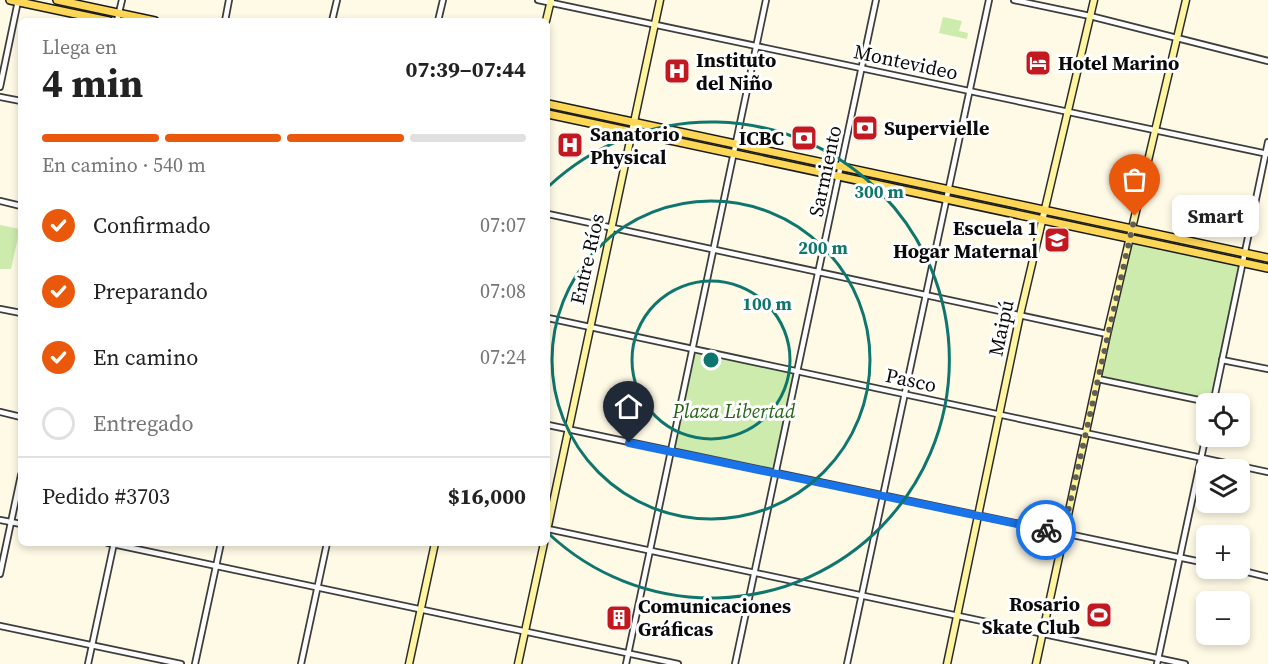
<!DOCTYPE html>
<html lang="es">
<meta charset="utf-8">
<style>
:root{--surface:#fff;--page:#f6f6f6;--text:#222;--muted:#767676;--line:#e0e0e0;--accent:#ea580c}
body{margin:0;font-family:"Source Serif 4",serif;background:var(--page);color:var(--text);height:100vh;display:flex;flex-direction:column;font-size:22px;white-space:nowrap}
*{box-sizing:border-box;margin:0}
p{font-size:20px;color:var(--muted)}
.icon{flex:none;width:33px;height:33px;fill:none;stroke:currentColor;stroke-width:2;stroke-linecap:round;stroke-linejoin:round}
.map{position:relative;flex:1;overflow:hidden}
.side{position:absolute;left:18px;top:18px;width:532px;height:528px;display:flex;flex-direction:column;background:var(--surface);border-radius:9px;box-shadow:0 3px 9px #0003}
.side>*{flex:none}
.controls{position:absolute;left:1196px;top:393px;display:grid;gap:12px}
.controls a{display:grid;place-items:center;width:54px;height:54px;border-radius:9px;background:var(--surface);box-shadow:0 3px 9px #0003;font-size:30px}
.pin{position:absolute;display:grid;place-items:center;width:51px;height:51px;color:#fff;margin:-62px -26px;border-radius:50% 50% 50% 0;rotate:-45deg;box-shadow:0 0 6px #0007}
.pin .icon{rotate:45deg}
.courier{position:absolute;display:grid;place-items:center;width:60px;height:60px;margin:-30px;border:4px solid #1a73e8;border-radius:50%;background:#fff;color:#222;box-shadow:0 2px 8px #0007}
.bubble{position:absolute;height:42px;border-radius:9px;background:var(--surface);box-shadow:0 3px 9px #0003;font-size:20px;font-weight:700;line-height:42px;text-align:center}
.summary em{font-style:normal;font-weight:700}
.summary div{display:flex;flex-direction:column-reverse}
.summary{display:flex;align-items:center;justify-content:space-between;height:102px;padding:0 24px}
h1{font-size:39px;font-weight:700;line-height:45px}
.bar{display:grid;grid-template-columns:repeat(4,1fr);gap:9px 6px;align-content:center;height:72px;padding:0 24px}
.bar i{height:8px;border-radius:4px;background:var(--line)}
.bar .selected{background:var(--accent)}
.bar p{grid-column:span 4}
.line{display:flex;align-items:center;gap:15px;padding:0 24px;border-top:2px solid var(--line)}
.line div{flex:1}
ol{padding:0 24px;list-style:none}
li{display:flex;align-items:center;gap:18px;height:66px}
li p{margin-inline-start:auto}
li .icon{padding:6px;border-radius:50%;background:var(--accent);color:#fff;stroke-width:4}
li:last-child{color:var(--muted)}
li i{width:33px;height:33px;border:3px solid var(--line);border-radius:50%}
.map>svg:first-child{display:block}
.green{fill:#ceebae}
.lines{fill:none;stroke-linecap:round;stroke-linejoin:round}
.minor-casing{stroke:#3d3d3d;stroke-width:8}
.secondary-casing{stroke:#2c2c2c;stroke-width:9}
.primary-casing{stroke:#1b1b1b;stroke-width:10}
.minor{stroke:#fff;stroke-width:4.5}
.secondary{stroke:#fff5a1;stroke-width:6}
.primary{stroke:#ffd756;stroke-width:7}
.done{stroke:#605e57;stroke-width:6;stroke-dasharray:0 10.8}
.route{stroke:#1a73e8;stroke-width:8}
.ring{fill:none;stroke:#0f766e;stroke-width:3}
.labels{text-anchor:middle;stroke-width:6;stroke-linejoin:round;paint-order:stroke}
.poi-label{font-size:20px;font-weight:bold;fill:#0a0a0a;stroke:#fff;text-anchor:start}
.street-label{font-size:20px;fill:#0a0a0a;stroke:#fff}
.park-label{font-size:20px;font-style:italic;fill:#276517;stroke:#fff}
.centre{fill:#0f766e;stroke:#fff;stroke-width:3}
.ring-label{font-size:18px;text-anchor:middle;font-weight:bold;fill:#0f766e;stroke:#fff;stroke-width:6;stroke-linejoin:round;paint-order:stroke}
</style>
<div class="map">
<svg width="1268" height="664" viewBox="0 0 1268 664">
<rect width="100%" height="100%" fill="#fffae6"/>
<g class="green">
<polygon points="943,17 962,21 959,31 968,33 967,39 939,33"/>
<polygon points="548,104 1268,258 1268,268 1243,263 1213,403 1098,379 1130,239 548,114"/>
<polygon points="0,225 20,229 11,269 0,269"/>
<polygon points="691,349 797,371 776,472 670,452"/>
</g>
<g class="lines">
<g class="minor-casing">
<g id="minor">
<polyline points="538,0 1268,154"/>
<polyline points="1014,0 1090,16 1268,61"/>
<polyline points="117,21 122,0"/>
<polyline points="225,21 229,0"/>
<polyline points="332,21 337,0"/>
<polyline points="438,21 443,0"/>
<polyline points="0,87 18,1"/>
<polyline points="0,97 21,101"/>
<polyline points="0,201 21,206"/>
<polyline points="548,214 1107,334"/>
<polyline points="0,309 21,313"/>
<polyline points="548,318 1268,472"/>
<polyline points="1222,360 1268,369"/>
<polyline points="1098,379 1213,403"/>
<polyline points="1213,404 1268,142"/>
<polyline points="0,412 21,417"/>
<polyline points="548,425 1206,563"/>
<polyline points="0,520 21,524"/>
<polyline points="548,529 1185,664"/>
<polyline points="108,543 678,664"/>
<polyline points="1231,568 1268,577"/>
<polyline points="0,574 21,475"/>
<polyline points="0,626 181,664"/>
<polyline points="88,664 114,543"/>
<polyline points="195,664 221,543"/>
<polyline points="301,664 327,543"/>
<polyline points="626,664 766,0"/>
<polyline points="735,664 876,0"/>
<polyline points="847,664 989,0"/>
<polyline points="1157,664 1206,435"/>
</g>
</g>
<g class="secondary-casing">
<g id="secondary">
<polyline points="546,21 551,0"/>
<polyline points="548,526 660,0"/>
<polyline points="409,664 435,543"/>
<polyline points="518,664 544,543"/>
<polyline points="947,664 1020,315 1094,0"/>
<polyline points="1036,664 1107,334 1186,0"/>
</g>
</g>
<g class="primary-casing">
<g id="primary">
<polyline points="10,0 109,21"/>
<polyline points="57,0 155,21"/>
<polyline points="548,104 1268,258"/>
<polyline points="548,114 1268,268"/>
</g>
</g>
<use href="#minor" class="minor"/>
<use href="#secondary" class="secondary"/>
<use href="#primary" class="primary"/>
</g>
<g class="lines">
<polyline class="done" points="1046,530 1063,534 1135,216"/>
<polyline class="route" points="629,443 1046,530"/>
</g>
<g class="ring">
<circle cx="711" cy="360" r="79"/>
<circle cx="711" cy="360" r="159"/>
<path d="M549 186A238 238 0 1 1 549 534"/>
</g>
<defs>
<g id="hotel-square" transform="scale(1.35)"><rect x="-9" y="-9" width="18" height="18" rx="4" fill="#c21920" stroke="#fff"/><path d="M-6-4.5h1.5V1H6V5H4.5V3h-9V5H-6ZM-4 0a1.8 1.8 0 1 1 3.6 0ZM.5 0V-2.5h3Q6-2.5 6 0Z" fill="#fff"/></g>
<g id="hospital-square" transform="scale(1.35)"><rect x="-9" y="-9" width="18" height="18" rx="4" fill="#c21920" stroke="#fff"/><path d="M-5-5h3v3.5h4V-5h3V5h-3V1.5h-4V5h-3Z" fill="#fff"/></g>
<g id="bank-square" transform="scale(1.35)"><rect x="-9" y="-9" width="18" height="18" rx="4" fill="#c21920" stroke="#fff"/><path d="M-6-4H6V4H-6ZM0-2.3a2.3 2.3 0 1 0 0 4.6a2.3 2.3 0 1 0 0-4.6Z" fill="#fff"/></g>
<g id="school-square" transform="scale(1.35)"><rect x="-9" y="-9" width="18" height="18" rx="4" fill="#c21920" stroke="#fff"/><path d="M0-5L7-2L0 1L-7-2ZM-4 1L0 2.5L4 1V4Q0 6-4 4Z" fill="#fff"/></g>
<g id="stadium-square" transform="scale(1.35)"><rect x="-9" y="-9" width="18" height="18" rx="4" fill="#c21920" stroke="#fff"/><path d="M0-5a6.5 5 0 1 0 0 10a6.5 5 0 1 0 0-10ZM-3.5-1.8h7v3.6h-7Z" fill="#fff"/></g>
<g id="building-square" transform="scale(1.35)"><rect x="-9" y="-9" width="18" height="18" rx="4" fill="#c21920" stroke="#fff"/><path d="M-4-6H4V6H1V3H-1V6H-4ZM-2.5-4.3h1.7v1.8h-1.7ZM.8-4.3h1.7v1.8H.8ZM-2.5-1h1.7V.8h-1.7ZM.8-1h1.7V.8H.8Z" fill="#fff"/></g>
</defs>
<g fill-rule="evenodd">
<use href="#hotel-square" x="1038" y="63"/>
<use href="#hospital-square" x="677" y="71"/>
<use href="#bank-square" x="865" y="128"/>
<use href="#bank-square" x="804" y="138"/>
<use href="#hospital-square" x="570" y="145"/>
<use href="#school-square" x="1057" y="240"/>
<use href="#stadium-square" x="1099" y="615"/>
<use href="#building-square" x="619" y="618"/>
</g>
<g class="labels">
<g class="poi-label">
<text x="696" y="67">Instituto<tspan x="696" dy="23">del Niño</tspan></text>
<text x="1058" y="70">Hotel Marino</text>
<text x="884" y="135">Supervielle</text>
<text x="590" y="141">Sanatorio<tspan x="590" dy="23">Physical</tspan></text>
<text x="784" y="145" text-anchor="end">ICBC</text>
<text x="1038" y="235" text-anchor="end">Escuela 1<tspan x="1038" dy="23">Hogar Maternal</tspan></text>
<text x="1080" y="611" text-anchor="end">Rosario<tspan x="1080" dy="23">Skate Club</tspan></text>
<text x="638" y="613">Comunicaciones<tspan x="638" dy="23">Gráficas</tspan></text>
</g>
<g class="street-label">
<text transform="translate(906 62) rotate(12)" y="7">Montevideo</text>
<text transform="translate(825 171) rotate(-78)" y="7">Sarmiento</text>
<text transform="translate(587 259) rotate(-77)" y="7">Entre Ríos</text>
<text transform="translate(1001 328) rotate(-78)" y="7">Maipú</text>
<text transform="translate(911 380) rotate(12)" y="7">Pasco</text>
</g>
<g class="park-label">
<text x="734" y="418">Plaza Libertad</text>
</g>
</g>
<circle cx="711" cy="360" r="9" class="centre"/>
<g class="ring-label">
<text x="879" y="198">300 m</text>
<text x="823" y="254">200 m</text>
<text x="767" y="310">100 m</text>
</g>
</svg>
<div class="controls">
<a><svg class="icon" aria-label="locate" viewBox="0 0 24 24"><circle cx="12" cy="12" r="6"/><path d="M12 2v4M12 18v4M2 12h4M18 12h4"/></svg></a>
<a><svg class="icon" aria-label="layers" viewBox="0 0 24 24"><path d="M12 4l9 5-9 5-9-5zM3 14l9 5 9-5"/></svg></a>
<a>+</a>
<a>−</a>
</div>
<div class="pin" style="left:1135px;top:216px;background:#ea580c"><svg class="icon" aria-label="bag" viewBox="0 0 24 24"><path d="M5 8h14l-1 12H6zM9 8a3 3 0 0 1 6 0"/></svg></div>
<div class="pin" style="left:629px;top:443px;background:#1f2937"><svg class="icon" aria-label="home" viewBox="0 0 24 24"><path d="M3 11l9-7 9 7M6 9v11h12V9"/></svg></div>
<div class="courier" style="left:1046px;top:530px"><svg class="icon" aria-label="bike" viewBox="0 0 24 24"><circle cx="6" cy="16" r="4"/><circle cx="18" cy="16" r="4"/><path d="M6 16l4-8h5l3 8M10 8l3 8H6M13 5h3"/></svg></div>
<div class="bubble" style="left:1172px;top:195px;width:87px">Smart</div>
<section class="side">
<div class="summary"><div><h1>4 min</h1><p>Llega en</p></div><em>07:39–07:44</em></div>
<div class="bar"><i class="selected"></i><i class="selected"></i><i class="selected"></i><i></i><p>En camino · 540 m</p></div>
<ol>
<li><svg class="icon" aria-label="check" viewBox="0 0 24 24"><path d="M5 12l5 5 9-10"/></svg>Confirmado<p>07:07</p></li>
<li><svg class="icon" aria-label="check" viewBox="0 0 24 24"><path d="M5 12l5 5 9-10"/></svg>Preparando<p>07:08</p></li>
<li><svg class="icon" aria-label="check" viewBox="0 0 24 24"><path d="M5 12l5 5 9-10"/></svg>En camino<p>07:24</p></li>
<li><i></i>Entregado</li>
</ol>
<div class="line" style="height:78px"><div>Pedido #3703</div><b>$16,000</b></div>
</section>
</div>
